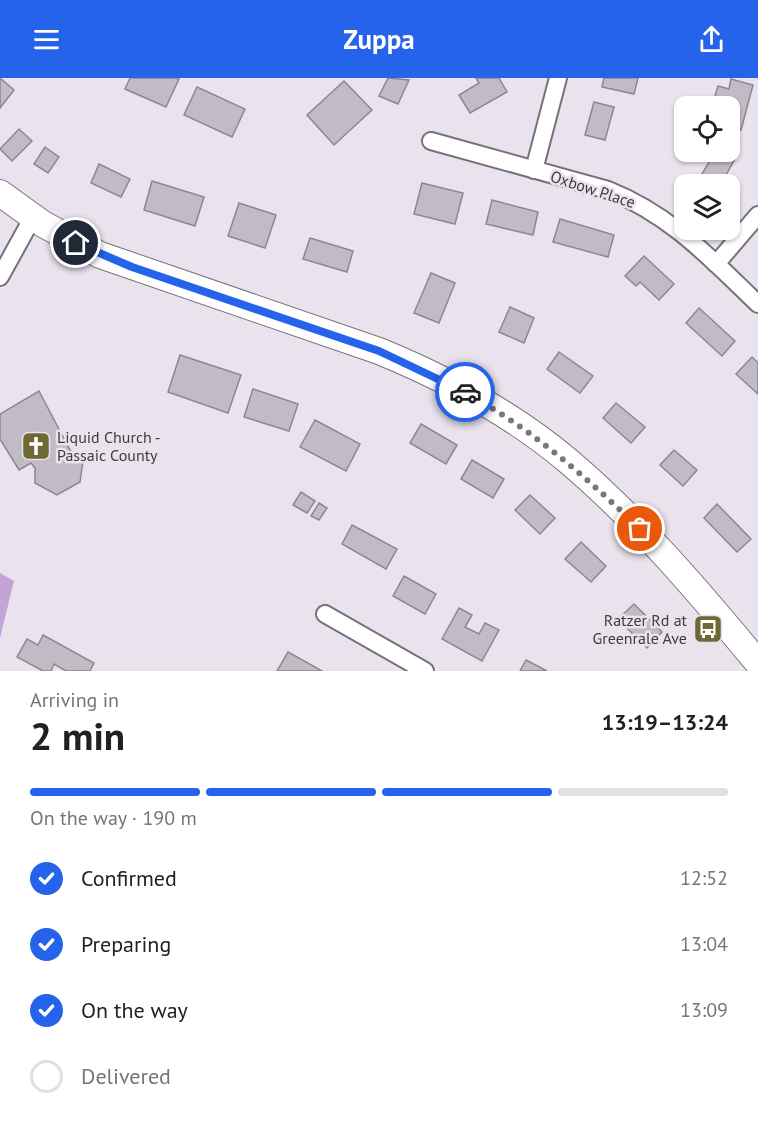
<!DOCTYPE html>
<meta charset="utf-8">
<style>
:root{--surface:#fff;--page:#f6f6f6;--text:#202124;--muted:#757577;--line:#e0e0e0;--accent:#2563eb}
body{margin:0;font-family:"PT Sans",sans-serif;background:var(--page);color:var(--text);height:100vh;display:flex;flex-direction:column;font-size:22px;white-space:nowrap}
*{box-sizing:border-box;margin:0}
p{font-size:20px;color:var(--muted)}
.icon{flex:none;width:33px;height:33px;fill:none;stroke:currentColor;stroke-width:2;stroke-linecap:round;stroke-linejoin:round}
.map{position:relative;height:593px;overflow:hidden}
.sheet{display:flex;flex-direction:column;background:var(--surface);flex:1}
.sheet>*{flex:none}
.buttons{position:absolute;left:674px;top:18px;display:grid;gap:12px}
.buttons a{display:grid;place-items:center;width:66px;height:66px;border-radius:12px;background:var(--surface);box-shadow:0 2px 4px #0004;font-size:30px}
.pin{position:absolute;display:grid;place-items:center;width:51px;height:51px;color:#fff;margin:-26px;border:3px solid #fff;border-radius:50%;box-shadow:0 2px 6px #0007}
.courier{position:absolute;display:grid;place-items:center;width:60px;height:60px;margin:-30px;border:4px solid #2563eb;border-radius:50%;background:#fff;color:#222;box-shadow:0 2px 8px #0007}
.summary em{font-style:normal;font-weight:700}
.summary div{display:flex;flex-direction:column-reverse}
.summary{display:flex;align-items:center;justify-content:space-between;height:102px;padding:0 30px}
h1{font-size:39px;font-weight:700;line-height:45px}
.bar{display:grid;grid-template-columns:repeat(4,1fr);gap:9px 6px;align-content:center;height:72px;padding:0 30px}
.bar i{height:8px;border-radius:4px;background:var(--line)}
.bar .on{background:var(--accent)}
.bar p{grid-column:span 4}
ol{padding:0 30px;list-style:none}
li{display:flex;align-items:center;gap:18px;height:66px}
li p{margin-inline-start:auto}
li .icon{padding:6px;border-radius:50%;background:var(--accent);color:#fff;stroke-width:4}
li:last-child{color:var(--muted)}
li i{width:33px;height:33px;border:3px solid var(--line);border-radius:50%}
header{display:flex;justify-content:space-between;align-items:center;height:78px;padding:0 30px;background:var(--accent);color:#fff;font-size:27px;font-weight:700}
.map>svg:first-child{display:block}
.forest{fill:#c4a3d9}
.building{fill:#c1bbc5;stroke:#8c8790;stroke-width:1.5}
.lines{fill:none;stroke-linecap:round;stroke-linejoin:round}
.minor-casing{stroke:#77717b;stroke-width:20}
.primary-casing{stroke:#77717b;stroke-width:28}
.minor{stroke:#fff;stroke-width:16}
.primary{stroke:#fff;stroke-width:26}
.done{stroke:#7a767d;stroke-width:6;stroke-dasharray:0 10.8}
.route{stroke:#2563eb;stroke-width:8}
.labels{text-anchor:middle;stroke-width:5;stroke-linejoin:round;paint-order:stroke}
.street-label{font-size:16px;fill:#3e3c40;stroke:#eae3ee}
.poi-label{font-size:16px;fill:#3e3c40;stroke:#eae3ee;text-anchor:start}
</style>
<header><svg class="icon" aria-label="menu" viewBox="0 0 24 24"><path d="M4 6h16M4 12h16M4 18h16"/></svg>Zuppa<svg class="icon" aria-label="share" viewBox="0 0 24 24"><path d="M12 15V3M7 8l5-5 5 5M5 13v7h14v-7"/></svg></header>
<div class="map">
<svg width="758" height="593" viewBox="0 0 758 593">
<rect width="100%" height="100%" fill="#eae3ee"/>
<polygon class="forest" points="0,495 14,503 0,560"/>
<g class="building">
<polygon points="0,0 14,12 0,30"/>
<polygon points="130,0 176,0 179,1 166,29 125,11"/>
<polygon points="388,0 409,2 398,26 379,18"/>
<polygon points="476,0 499,0 507,14 470,35 459,17 479,5"/>
<polygon points="604,0 638,0 634,16 602,9"/>
<polygon points="731,1 753,7 741,52 729,49 729,28 712,28 718,8 729,11"/>
<polygon points="344,3 372,32 334,67 307,37"/>
<polygon points="197,9 245,31 232,59 184,37"/>
<polygon points="594,24 614,29 605,62 585,57"/>
<polygon points="19,51 32,63 12,83 0,71"/>
<polygon points="45,69 59,79 48,95 34,86"/>
<polygon points="715,74 727,74 736,79 721,106 696,106"/>
<polygon points="99,86 130,101 121,119 91,105"/>
<polygon points="152,103 204,119 195,148 144,132"/>
<polygon points="422,105 463,115 455,146 414,136"/>
<polygon points="492,122 538,134 533,157 486,146"/>
<polygon points="239,125 276,137 265,170 228,158"/>
<polygon points="560,141 614,157 608,179 553,164"/>
<polygon points="310,160 353,173 347,194 303,181"/>
<polygon points="644,178 674,206 659,222 640,204 636,208 625,198"/>
<polygon points="431,195 455,205 439,245 414,235"/>
<polygon points="510,229 534,240 524,265 499,254"/>
<polygon points="699,230 735,263 722,278 686,245"/>
<polygon points="559,274 593,298 580,315 547,291"/>
<polygon points="180,277 241,297 228,335 168,314"/>
<polygon points="752,279 758,285 758,316 736,296"/>
<polygon points="253,311 298,326 289,353 244,339"/>
<polygon points="39,313 70,372 83,383 80,404 57,417 35,405 35,390 31,385 19,392 0,361 0,336"/>
<polygon points="616,325 645,349 631,365 603,340"/>
<polygon points="315,342 360,366 346,393 300,369"/>
<polygon points="421,346 457,367 446,386 410,365"/>
<polygon points="674,372 697,392 683,408 660,387"/>
<polygon points="472,382 504,401 493,420 461,401"/>
<polygon points="301,414 315,423 307,435 293,427"/>
<polygon points="530,417 555,440 540,456 515,432"/>
<polygon points="319,425 327,430 319,442 311,438"/>
<polygon points="717,426 751,461 737,474 704,440"/>
<polygon points="352,447 397,471 386,491 342,466"/>
<polygon points="581,464 606,488 591,504 565,481"/>
<polygon points="404,498 436,516 425,536 393,518"/>
<polygon points="634,526 662,554 647,570 618,541"/>
<polygon points="459,530 472,537 465,549 479,556 485,545 499,552 482,583 442,561"/>
<polygon points="43,557 94,585 90,593 66,593 54,586 51,593 43,593 17,579 27,561 38,567"/>
<polygon points="288,574 322,593 277,593"/>
<polygon points="526,582 547,593 520,593"/>
</g>
<g class="lines">
<g class="minor-casing">
<g id="minor">
<path d="M 431,63 L 608,112 C 671,137 710,180 758,226"/>
<polyline points="534,92 558,0"/>
<polyline points="716,186 758,137"/>
<polyline points="0,199 33,139"/>
<polyline points="325,536 425,593"/>
</g>
</g>
<g class="primary-casing">
<path id="primary" d="M 0,115 L 43,146 L 100,177 L 379,273 C 445,300 512,336 567,382 C 638,442 699,514 758,585"/>
</g>
<use href="#minor" class="minor"/>
<use href="#primary" class="primary"/>
</g>
<g class="lines">
<path class="done" d="M 465,314 C 534,353 584,397 640,451"/>
<polyline class="route" points="76,165 132,189 379,273 465,314"/>
</g>
<defs>
<g id="church-square" transform="scale(1.5)"><rect x="-9" y="-9" width="18" height="18" rx="4" fill="#6e6834" stroke="#eae3ee"/><path d="M-1.2-6h2.4v3.5h3.3v2.4h-3.3V6h-2.4V-.1h-3.3v-2.4h3.3Z" fill="#fff"/></g>
<g id="bus-square" transform="scale(1.5)"><rect x="-9" y="-9" width="18" height="18" rx="4" fill="#6e6834" stroke="#eae3ee"/><path d="M-5-6H5V4H4V6H2V4H-2V6H-4V4H-5ZM-3.5-4V0h7V-4ZM-3.5 1.2v1.5H-2V1.2ZM2 1.2v1.5H3.5V1.2Z" fill="#fff"/></g>
</defs>
<g fill-rule="evenodd">
<use href="#church-square" x="36" y="368"/>
<use href="#bus-square" x="708" y="551"/>
</g>
<g class="labels">
<g class="street-label">
<text transform="translate(593 111) rotate(18)" y="6">Oxbow Place</text>
</g>
<g class="poi-label">
<text x="57" y="365">Liquid Church -<tspan x="57" dy="18">Passaic County</tspan></text>
<text x="687" y="548" text-anchor="end">Ratzer Rd at<tspan x="687" dy="18">Greenrale Ave</tspan></text>
</g>
</g>
</svg>
<div class="buttons">
<a><svg class="icon" aria-label="locate" viewBox="0 0 24 24"><circle cx="12" cy="12" r="6"/><path d="M12 2v4M12 18v4M2 12h4M18 12h4"/></svg></a>
<a><svg class="icon" aria-label="layers" viewBox="0 0 24 24"><path d="M12 4l9 5-9 5-9-5zM3 14l9 5 9-5"/></svg></a>
</div>
<div class="pin" style="left:640px;top:451px;background:#ea580c"><svg class="icon" aria-label="bag" viewBox="0 0 24 24"><path d="M5 8h14l-1 12H6zM9 8a3 3 0 0 1 6 0"/></svg></div>
<div class="pin" style="left:76px;top:165px;background:#1f2937"><svg class="icon" aria-label="home" viewBox="0 0 24 24"><path d="M3 11l9-7 9 7M6 9v11h12V9"/></svg></div>
<div class="courier" style="left:465px;top:314px"><svg class="icon" aria-label="car" viewBox="0 0 24 24"><path d="M5 17H2v-5l4-1 3-4h7l3 4 3 1v5h-3M9 17h6M6 11h13"/><circle cx="7" cy="17" r="2"/><circle cx="17" cy="17" r="2"/></svg></div>
</div>
<section class="sheet">
<div class="summary"><div><h1>2 min</h1><p>Arriving in</p></div><em>13:19–13:24</em></div>
<div class="bar"><i class="on"></i><i class="on"></i><i class="on"></i><i></i><p>On the way · 190 m</p></div>
<ol>
<li><svg class="icon" aria-label="check" viewBox="0 0 24 24"><path d="M5 12l5 5 9-10"/></svg>Confirmed<p>12:52</p></li>
<li><svg class="icon" aria-label="check" viewBox="0 0 24 24"><path d="M5 12l5 5 9-10"/></svg>Preparing<p>13:04</p></li>
<li><svg class="icon" aria-label="check" viewBox="0 0 24 24"><path d="M5 12l5 5 9-10"/></svg>On the way<p>13:09</p></li>
<li><i></i>Delivered</li>
</ol>
</section>
